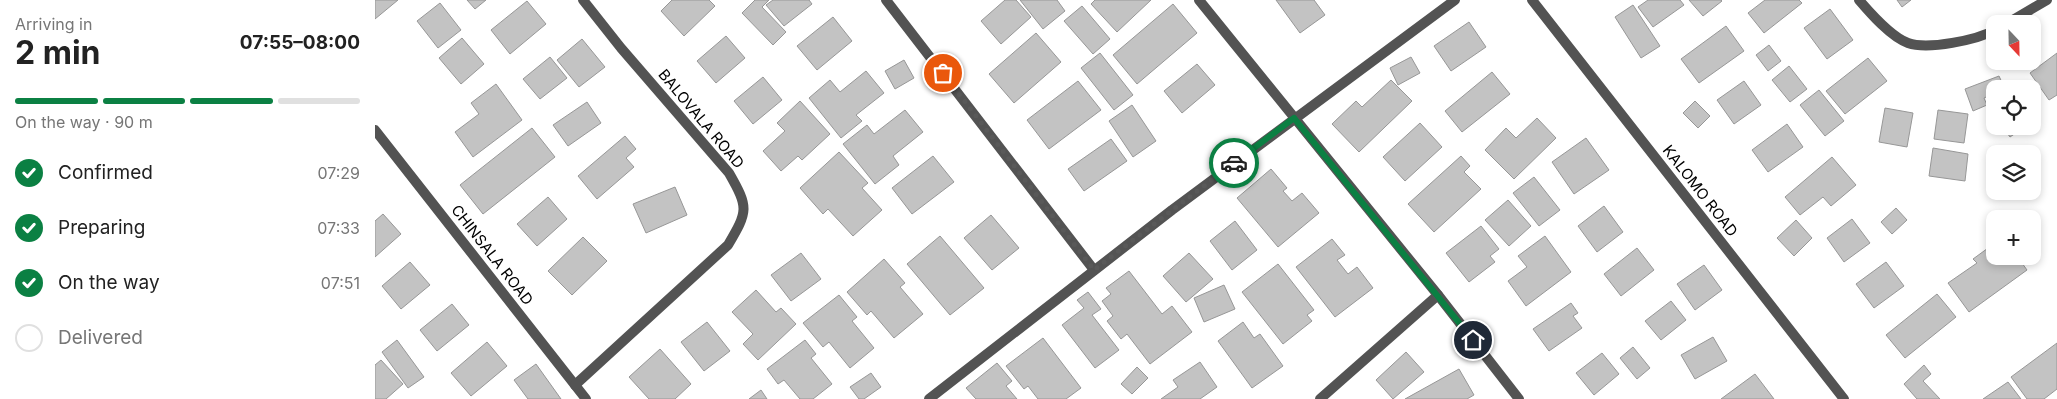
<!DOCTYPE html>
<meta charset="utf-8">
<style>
:root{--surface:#fff;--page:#f2f2f2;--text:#222;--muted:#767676;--line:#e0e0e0;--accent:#0b8043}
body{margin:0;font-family:Inter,sans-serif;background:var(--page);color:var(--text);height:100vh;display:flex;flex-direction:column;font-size:19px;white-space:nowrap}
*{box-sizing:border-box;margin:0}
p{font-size:16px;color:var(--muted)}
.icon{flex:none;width:28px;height:28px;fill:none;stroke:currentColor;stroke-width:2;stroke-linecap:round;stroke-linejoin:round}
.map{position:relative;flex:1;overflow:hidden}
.panel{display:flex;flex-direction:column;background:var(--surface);width:375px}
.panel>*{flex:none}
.needle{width:32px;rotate:158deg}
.controls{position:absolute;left:1611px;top:15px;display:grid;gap:10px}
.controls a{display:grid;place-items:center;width:55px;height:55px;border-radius:10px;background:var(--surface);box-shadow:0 2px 8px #0003;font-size:25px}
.pin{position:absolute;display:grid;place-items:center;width:42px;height:42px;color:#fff;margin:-21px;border:2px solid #fff;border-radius:50%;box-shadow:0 1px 5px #0007}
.courier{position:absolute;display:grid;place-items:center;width:50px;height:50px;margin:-25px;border:4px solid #0b8043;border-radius:50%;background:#fff;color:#222;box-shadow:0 1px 6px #0007}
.overview em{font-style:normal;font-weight:700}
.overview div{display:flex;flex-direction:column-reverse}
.overview{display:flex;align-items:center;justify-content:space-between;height:85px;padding:0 15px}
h1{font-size:32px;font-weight:700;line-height:38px}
.bar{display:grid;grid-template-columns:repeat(4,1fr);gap:8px 5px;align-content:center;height:60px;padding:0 15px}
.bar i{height:6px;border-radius:4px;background:var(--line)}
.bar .on{background:var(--accent)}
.bar p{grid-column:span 4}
ol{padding:0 15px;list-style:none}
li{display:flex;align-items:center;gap:15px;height:55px}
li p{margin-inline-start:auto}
li .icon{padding:5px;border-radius:50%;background:var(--accent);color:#fff;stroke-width:4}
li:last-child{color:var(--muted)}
li i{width:28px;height:28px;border:2px solid var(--line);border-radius:50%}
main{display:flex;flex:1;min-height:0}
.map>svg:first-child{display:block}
.building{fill:#c3c3c3;stroke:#979797}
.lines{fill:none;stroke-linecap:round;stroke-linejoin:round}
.street{stroke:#535353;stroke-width:10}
.done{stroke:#595959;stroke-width:5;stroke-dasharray:0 9}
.route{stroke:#0b8043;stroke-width:6}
.labels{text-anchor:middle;stroke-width:5;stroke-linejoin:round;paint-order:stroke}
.street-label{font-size:15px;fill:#000;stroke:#fff}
</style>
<main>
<section class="panel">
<div class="overview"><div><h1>2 min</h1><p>Arriving in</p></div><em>07:55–08:00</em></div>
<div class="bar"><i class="on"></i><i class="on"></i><i class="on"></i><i></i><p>On the way · 90 m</p></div>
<ol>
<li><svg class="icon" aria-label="check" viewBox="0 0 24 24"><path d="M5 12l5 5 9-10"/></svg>Confirmed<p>07:29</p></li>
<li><svg class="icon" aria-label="check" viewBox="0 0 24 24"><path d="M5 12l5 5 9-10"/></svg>Preparing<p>07:33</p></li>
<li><svg class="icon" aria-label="check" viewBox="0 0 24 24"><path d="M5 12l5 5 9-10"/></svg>On the way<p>07:51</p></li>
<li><i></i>Delivered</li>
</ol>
</section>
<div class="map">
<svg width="1682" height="399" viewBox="0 0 1682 399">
<rect width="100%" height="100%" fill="#fff"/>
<g class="building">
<polygon points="0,0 23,0 0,19"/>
<polygon points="92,0 111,0 100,9"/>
<polygon points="297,0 334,0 340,6 309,36 286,11"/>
<polygon points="380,0 394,0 387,7 411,32 398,45 367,13"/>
<polygon points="398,0 434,0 437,4 409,26 391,5"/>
<polygon points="630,0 641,0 656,17 626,44 606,21"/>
<polygon points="645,0 682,0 690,11 668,29"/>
<polygon points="720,0 776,0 742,32 716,4"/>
<polygon points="901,0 939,0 950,15 925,33"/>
<polygon points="1273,0 1305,0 1309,5 1278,27 1263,7"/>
<polygon points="1314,0 1346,0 1347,1 1328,16"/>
<polygon points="1390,0 1424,0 1427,3 1389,33 1373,13"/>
<polygon points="1522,0 1536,0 1527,7"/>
<polygon points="152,1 171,24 135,54 116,30"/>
<polygon points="65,3 86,30 63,48 42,21"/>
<polygon points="798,4 822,33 762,84 738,55"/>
<polygon points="1258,5 1285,46 1266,58 1240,17"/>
<polygon points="707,6 735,39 718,54 689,21"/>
<polygon points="1455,9 1478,40 1452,59 1429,28"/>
<polygon points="458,17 477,41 442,70 422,46"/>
<polygon points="1094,22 1111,47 1076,71 1059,46"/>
<polygon points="1351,26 1369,51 1324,83 1306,59"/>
<polygon points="661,33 686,62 639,103 614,74"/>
<polygon points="351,36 370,58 341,83 322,61"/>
<polygon points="87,38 109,64 86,84 64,58"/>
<polygon points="207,39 230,67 204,87 182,60"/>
<polygon points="1394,45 1406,61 1393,71 1381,55"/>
<polygon points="725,53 758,95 739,110 706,68"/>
<polygon points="1682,53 1682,95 1674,100 1655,73"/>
<polygon points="175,57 192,78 165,99 148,79"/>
<polygon points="1036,57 1045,73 1023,85 1015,68"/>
<polygon points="1493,58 1512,81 1470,114 1451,91"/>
<polygon points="529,60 539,78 520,89 510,71"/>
<polygon points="822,64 840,85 807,113 789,91"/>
<polygon points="1414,66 1432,89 1415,102 1397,80"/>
<polygon points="491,71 509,93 481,115 487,121 466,138 434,98 455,80 465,92"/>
<polygon points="1117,72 1135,94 1087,132 1070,111"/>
<polygon points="1624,76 1630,89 1620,89 1620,93 1609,98 1612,105 1598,111 1590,89"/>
<polygon points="388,77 407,100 378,124 359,101"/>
<polygon points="1016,80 1037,101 984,152 957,124 981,101 987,107"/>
<polygon points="703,81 726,110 674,149 652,120"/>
<polygon points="1369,81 1386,105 1359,124 1342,100"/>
<polygon points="121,84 147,120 98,157 80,132 104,114 96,103"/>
<polygon points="1444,90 1469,121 1450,136 1425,105"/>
<polygon points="425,101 455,134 427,160 423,156 406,171 388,151 410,131 402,123"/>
<polygon points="1320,101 1335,116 1323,128 1308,113"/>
<polygon points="212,102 226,123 193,146 178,125"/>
<polygon points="757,105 781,141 758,157 734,121"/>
<polygon points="1510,108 1538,113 1532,147 1504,142"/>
<polygon points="530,110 548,132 518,156 524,165 500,184 468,144 492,125 499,134"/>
<polygon points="1563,110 1593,114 1589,143 1559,139"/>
<polygon points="1162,118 1181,138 1139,179 1110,150 1131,128 1141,138"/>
<polygon points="1045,123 1067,147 1030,181 1008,157"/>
<polygon points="1412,124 1428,147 1393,172 1377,150"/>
<polygon points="1627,126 1651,126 1635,137"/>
<polygon points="157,128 180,157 108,214 85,185"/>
<polygon points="250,136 261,149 251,158 259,167 222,199 203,176"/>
<polygon points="1211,138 1234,170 1199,194 1177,162"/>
<polygon points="736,139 752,161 709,191 693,169"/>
<polygon points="1558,148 1593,154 1590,181 1554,176"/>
<polygon points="464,152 493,183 487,188 507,210 478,236 453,209 448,214 425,188"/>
<polygon points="558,156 579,182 537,214 517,188"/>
<polygon points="1086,156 1095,166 1089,172 1106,189 1059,232 1033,204"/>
<polygon points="1457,157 1481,185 1456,206 1448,197 1425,215 1410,197"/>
<polygon points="896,169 912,188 908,191 917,201 927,193 944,213 903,247 862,198"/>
<polygon points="1159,177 1185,210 1164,226 1138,193"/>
<polygon points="300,187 312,215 271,233 258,204"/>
<polygon points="173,197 192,219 162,246 142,224"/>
<polygon points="1133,200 1156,226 1134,246 1110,220"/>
<polygon points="1229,206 1248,232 1222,252 1203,226"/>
<polygon points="1521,208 1532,220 1517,234 1506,222"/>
<polygon points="8,214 26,234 0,257 0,221"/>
<polygon points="616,215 644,248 617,270 589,238"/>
<polygon points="1477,219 1495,243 1469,262 1452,238"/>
<polygon points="1421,220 1437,238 1419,256 1402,238"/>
<polygon points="860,221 882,250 857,270 835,241"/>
<polygon points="1106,226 1124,249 1115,256 1120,262 1094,282 1071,253"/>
<polygon points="565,236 609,288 575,315 532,264"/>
<polygon points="1170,236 1196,272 1151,306 1133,281 1152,267 1143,256"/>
<polygon points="208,237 232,261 197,295 173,271"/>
<polygon points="957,239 970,255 962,260 973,274 982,267 998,288 960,317 921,267"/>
<polygon points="1620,243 1620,256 1642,256 1652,270 1594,312 1573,283 1602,263 1598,259"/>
<polygon points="1262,248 1279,270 1246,296 1229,274"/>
<polygon points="426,253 446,279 416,301 396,275"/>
<polygon points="814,253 838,279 811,302 788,276"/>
<polygon points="509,259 530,283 525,287 548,314 519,338 496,311 492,315 472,292"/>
<polygon points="35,262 55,285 26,309 7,286"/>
<polygon points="1511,262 1529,286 1499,308 1481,284"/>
<polygon points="903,264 939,310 932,315 937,321 908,344 867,292"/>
<polygon points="1329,265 1347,290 1320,310 1302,284"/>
<polygon points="754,271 787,314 797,306 817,332 775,364 752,334 746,339 732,321 738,316 727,301 736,294 731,288"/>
<polygon points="849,285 860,309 829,322 819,298"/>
<polygon points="381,290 401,312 406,308 421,324 383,360 368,344 378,334 357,312"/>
<polygon points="713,292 726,309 717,315 744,350 720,368 687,325 709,308 702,300"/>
<polygon points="1562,294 1581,317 1530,358 1511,335"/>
<polygon points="464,295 482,317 477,321 499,348 475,368 454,342 448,347 428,323"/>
<polygon points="1296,301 1311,320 1286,340 1270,321"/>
<polygon points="1196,303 1203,313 1198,316 1207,328 1174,351 1158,329"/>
<polygon points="77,304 94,325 62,351 45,330"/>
<polygon points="332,322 355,351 329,371 306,342"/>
<polygon points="868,322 879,338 885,334 908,366 877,388 843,341"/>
<polygon points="1338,337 1352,361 1320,379 1306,355"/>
<polygon points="668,338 706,388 691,399 663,399 653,386 649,389 631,366"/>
<polygon points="22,340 49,377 33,388 7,352"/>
<polygon points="430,340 441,354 436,358 457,384 438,399 425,399 409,380 403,384 392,369"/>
<polygon points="112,342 132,366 96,396 76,373"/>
<polygon points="1682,343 1682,389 1669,399 1652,399 1636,377"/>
<polygon points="1258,347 1275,368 1262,379 1245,358"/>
<polygon points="285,349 316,384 300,399 274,399 254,377"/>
<polygon points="1031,352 1049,372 1018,399 1001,380"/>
<polygon points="1227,353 1244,374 1219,395 1201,373"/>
<polygon points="6,360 28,384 11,399 0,399 0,365"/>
<polygon points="825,362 842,387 825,399 786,399 803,387 798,380"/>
<polygon points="622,363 637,381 631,386 642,399 601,399 591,388"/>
<polygon points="161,364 186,399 153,399 139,380"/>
<polygon points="1549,365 1556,374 1548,381 1565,399 1542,399 1529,384"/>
<polygon points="762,367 773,378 757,394 746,384"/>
<polygon points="1084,369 1099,395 1092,399 1030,399"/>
<polygon points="496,373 506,387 489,399 484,399 475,387"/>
<polygon points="1380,374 1399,399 1346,399"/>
<polygon points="1633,382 1646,399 1608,399"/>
<polygon points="386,390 392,399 374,399"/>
</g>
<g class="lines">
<g class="street">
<polyline points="511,0 719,270"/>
<polyline points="824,0 1063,295 1144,399"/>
<polyline points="1157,0 1469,399"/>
<path d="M 1484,0 C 1496,14 1516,37 1533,43 C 1553,50 1602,40 1620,30"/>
<polyline points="1631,24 1672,0"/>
<polyline points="0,130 211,399"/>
<path d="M 200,385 L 353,245 C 373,211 374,208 354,173 L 246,48 L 208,0"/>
<polyline points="554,399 797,210 1080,0"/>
<polyline points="945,399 1063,295"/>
</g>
</g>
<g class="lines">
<polyline class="done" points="568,73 719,270 859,163"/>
<polyline class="route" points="859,163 919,118 1098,340"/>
</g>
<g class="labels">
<g class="street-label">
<text transform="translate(326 119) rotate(50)" y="5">BALOVALA ROAD</text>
<text transform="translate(1325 191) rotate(52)" y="5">KALOMO ROAD</text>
<text transform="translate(117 255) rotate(52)" y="5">CHINSALA ROAD</text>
</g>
</g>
</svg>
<div class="controls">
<a><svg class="needle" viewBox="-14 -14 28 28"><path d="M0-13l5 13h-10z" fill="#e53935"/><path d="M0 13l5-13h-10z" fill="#767676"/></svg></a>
<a><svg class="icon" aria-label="locate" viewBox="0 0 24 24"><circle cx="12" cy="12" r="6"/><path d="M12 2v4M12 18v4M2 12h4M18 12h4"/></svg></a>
<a><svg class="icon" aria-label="layers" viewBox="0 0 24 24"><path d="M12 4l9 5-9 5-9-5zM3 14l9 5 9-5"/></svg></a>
<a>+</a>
</div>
<div class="pin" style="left:568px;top:73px;background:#ea580c"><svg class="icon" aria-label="bag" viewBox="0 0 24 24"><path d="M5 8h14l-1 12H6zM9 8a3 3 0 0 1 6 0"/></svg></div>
<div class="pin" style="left:1098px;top:340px;background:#1f2937"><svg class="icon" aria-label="home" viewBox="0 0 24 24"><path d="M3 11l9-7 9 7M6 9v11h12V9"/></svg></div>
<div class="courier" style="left:859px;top:163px"><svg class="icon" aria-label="car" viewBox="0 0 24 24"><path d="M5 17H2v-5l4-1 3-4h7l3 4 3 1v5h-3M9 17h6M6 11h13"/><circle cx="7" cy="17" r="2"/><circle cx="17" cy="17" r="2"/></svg></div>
</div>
</main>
